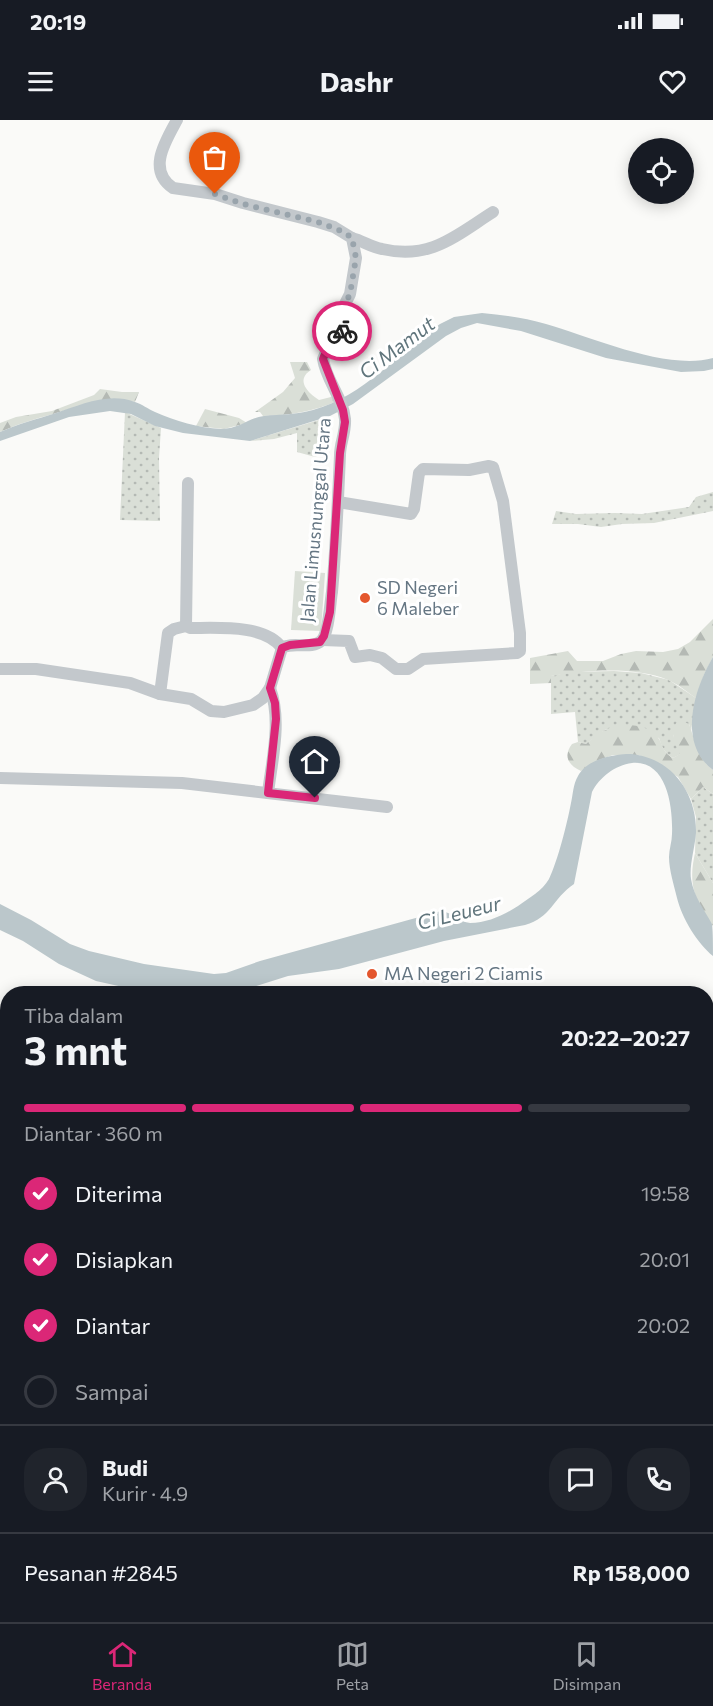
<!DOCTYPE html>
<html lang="id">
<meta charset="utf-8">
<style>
:root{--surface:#171b24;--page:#20242c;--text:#f1f3f6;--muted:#9ea1a6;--line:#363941;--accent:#db2777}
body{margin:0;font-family:Commissioner,sans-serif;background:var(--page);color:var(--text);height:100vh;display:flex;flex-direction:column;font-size:22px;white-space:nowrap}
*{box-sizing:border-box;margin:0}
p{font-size:20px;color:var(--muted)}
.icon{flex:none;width:33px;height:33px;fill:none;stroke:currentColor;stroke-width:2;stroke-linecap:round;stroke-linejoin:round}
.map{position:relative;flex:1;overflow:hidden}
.sheet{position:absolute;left:0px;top:866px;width:714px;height:638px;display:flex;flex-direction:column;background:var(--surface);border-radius:24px 24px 0 0;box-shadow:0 3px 15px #0003}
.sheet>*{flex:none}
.buttons{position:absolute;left:628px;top:18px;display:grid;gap:12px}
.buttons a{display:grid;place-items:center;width:66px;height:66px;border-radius:50%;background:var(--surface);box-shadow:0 3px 15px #0003;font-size:30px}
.pin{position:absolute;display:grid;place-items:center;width:51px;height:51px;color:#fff;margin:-62px -26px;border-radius:50% 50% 50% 0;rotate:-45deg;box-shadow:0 0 6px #0007}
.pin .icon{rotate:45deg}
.courier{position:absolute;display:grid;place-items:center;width:60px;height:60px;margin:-30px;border:4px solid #db2777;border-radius:50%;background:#fff;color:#222;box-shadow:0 2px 8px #0007}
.head em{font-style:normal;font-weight:700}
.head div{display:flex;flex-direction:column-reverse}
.head{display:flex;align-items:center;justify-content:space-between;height:102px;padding:0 24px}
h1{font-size:39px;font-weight:700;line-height:45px}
.bar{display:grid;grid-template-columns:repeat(4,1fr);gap:9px 6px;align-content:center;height:72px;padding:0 24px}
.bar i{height:8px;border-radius:4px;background:var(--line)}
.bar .current{background:var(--accent)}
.bar p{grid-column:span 4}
.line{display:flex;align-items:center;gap:15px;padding:0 24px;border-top:2px solid var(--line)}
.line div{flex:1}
.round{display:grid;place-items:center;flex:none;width:63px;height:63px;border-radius:24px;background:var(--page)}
ol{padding:0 24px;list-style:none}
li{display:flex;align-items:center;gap:18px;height:66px}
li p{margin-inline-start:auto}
li .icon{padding:6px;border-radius:50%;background:var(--accent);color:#fff;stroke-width:4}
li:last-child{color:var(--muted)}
li i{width:33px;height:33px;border:3px solid var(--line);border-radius:50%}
.status{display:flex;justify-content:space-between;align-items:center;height:42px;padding:0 30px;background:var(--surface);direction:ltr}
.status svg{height:16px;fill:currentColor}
header{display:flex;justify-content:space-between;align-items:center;height:78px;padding:0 24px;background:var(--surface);font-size:27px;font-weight:700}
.tab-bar{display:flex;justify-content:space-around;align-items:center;height:84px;border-top:2px solid var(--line);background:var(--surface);font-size:16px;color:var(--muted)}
.tab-bar a{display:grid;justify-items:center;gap:3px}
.tab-bar .current{color:var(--accent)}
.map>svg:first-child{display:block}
.grass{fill:url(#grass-dots)}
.forest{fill:url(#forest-firs)}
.green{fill:#dadfd7}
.water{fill:#bbc7cb}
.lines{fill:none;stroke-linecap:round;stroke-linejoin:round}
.street{stroke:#c3c8cc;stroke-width:12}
.secondary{stroke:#d6dbdf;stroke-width:18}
.highway{stroke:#d6dbdf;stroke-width:22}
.done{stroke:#99a4ac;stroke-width:6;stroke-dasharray:0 10.8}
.route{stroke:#db2777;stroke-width:8}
.poi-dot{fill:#e4572e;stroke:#fff;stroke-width:2}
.labels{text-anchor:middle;stroke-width:6;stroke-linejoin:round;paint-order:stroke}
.street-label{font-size:18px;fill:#657683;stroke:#fff}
.poi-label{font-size:18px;fill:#657683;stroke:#fff;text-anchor:start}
.water-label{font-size:20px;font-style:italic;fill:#60757c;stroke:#fff}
</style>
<div class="status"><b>20:19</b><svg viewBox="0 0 49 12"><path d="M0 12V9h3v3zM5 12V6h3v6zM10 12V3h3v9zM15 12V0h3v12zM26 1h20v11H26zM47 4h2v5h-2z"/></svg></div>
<header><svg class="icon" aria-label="menu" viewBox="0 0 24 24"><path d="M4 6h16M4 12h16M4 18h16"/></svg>Dashr<svg class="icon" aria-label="heart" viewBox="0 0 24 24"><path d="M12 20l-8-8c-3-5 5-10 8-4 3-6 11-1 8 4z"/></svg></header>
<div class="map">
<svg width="713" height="1502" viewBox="0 0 713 1502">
<defs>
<pattern id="grass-dots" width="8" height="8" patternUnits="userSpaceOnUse" patternTransform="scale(1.5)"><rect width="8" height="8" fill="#dadfd7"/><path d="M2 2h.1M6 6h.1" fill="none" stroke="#b4b9b4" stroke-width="1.8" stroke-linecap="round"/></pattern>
<pattern id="forest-firs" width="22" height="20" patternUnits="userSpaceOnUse" patternTransform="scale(1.5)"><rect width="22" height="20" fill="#dadfd7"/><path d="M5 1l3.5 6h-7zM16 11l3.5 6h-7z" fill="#b4b9b4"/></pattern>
</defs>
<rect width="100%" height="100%" fill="#fafaf8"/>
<g class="grass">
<polygon points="125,292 161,308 159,338 160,401 120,400"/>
<polygon points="322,299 326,332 315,337 297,332 297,313 274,319 250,321"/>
<polygon points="713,372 713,391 654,403 622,404 601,407 578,404 552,404 556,391 576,394 615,393 642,394 689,387 696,377"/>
<path d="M 614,551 L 641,553 L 669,560 L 696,578 L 691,611 L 689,604 L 673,615 L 681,634 L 673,638 C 664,633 662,627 659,618 L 606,609 L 586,624 L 578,622 L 575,592 L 551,594 L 551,556 L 571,552 Z"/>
<polygon points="703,667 713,674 713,763 695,733 696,697 691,679"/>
</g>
<g class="forest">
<path d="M 290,242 L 307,242 L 311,250 C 295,260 308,273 319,280 L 335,276 L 337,281 C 313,292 290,295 263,296 L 260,292 L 255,292 L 283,272 L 295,258 Z"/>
<path d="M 100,269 L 122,272 L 139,272 L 135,282 C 103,275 83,285 53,294 C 35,299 18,304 0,312 L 0,303 L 16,297 L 52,291 L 94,275 Z"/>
<polygon points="205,289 239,298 247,303 224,309 196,306"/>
<path d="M 713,499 L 713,537 L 704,555 L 696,578 C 687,572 678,564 668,560 C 636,546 585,550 551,556 L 551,563 L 530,564 L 530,538 L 568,531 L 577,541 L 603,541 L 621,534 L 636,531 L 663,532 L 678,529 L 690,522 Z"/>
<path d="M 682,601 L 689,604 C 696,623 697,638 713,650 L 713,674 L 703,667 L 691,679 L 678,657 L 639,635 L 613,635 L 596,641 L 581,651 C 568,645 563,636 572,624 L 578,622 L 586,624 C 592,619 598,613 605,610 C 618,602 647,603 657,616 C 664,625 661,631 673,638 L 680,634 C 675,624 669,612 677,602 Z"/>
<path d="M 695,733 L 713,763 L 713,806 C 694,780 688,764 695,733 Z"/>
</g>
<polygon class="green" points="295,451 325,453 321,511 291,510"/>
<g class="water">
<path d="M 482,193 C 503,195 525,198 546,204 C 592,217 666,251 713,238 L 713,249 L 704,251 L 681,252 L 606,238 L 521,211 L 477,203 L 461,208 L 446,216 L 353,284 L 330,296 L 250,321 L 183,313 L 155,306 L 131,294 L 110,291 L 69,297 L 0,321 L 0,312 C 18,304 37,299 56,293 C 81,285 108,272 135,282 C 142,284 148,289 155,292 C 175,301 199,308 221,309 C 240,309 248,298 264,296 C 281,294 296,295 313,290 C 364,276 398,233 440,204 L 454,197 Z"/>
<path d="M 713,537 L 713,650 C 677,623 694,569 713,537 Z"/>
<path d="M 631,634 C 672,638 697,673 696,713 C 695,727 689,746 691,759 C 694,777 704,789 712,804 C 713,812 713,827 713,836 C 697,823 682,798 677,778 C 674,765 669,750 669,737 C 669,729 672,722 672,714 C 673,689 668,640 632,643 C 615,645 599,658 592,672 L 574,764 C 553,778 551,798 525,805 L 444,821 L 339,849 L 288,856 L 247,869 L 220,873 L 150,873 L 96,861 L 59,844 L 23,821 L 0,810 L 0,784 L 31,800 L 70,824 L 89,831 L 144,844 L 214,854 L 226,853 L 260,841 L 441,791 C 452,792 459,802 470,803 C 488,803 504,795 518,786 C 529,778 542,771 549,759 C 558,740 567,704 571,683 C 573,675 573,664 578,656 C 587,639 613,634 631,634 Z"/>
</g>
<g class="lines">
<g class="street">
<path d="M 352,118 C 363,121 371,127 382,129 C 431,140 455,116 493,92"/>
<path d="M 188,363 L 186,506 L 190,508 C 217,508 265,504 282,528"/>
<polyline points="323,520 349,521 355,537 370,535 382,538 396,549 408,549 423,539 517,533 520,531 520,513 503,381 493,347 489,346 469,350 423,349 419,353 414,389 411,394 338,382"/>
<path d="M 0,549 L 36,549 L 130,563 L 160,574 L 191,579 L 211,591 L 224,592 L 253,585 L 263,578 L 270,568 L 282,528 C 293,521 311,530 321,521 C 329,514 330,483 332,472 C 336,427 338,381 340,335 C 340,323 346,312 345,299 C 343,278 326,260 323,239 L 326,232 L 337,222 L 341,213 L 343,188 L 350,174 L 356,138 L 352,118 L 334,107 L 318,102 L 243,83 L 215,74 L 173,68 C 147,50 165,22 177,0"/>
<polyline points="160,574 168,513 174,509 186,506"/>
<polyline points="0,658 182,663 387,687"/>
<path d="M 268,673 C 272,639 282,601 270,568"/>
<polyline points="0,1127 8,1127"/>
<polyline points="706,1131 713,1130"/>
</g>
<g class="secondary">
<polyline points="0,979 8,979"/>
<polyline points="706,1004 713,1004"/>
<polyline points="51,1496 52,1502"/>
<polyline points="347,1496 347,1502"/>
</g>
<g class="highway">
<polyline points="706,1291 713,1291"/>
<polyline points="0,1296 8,1296"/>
<polyline points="706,1474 713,1474"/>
<polyline points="0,1477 8,1477"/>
</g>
</g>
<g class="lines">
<polyline class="done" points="215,74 243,84 318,102 344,112 352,118 356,138 350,174 343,188 342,211"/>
<path class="route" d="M 315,678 L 268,673 L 276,599 L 275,583 L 270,568 L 282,528 L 290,525 L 320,522 L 324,516 L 330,492 L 340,333 L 345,302 L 343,290 L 323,239 C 326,227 339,223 342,211"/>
</g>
<g class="poi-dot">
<circle cx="365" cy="478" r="6"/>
<circle cx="372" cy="854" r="6"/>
</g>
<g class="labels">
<g class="street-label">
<text transform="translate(316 400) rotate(-85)" y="6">Jalan Limusnunggal Utara</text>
</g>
<g class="poi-label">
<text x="377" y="474">SD Negeri<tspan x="377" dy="21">6 Maleber</tspan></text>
<text x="384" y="860">MA Negeri 2 Ciamis</text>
</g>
<g class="water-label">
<text transform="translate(397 228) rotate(-37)" y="7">Ci Mamut</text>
<text transform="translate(459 793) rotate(-14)" y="7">Ci Leueur</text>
</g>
</g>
</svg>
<div class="buttons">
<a><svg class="icon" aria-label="locate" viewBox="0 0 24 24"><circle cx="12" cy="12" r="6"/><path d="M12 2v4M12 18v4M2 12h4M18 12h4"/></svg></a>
</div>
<div class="pin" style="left:215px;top:74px;background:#ea580c"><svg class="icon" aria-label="bag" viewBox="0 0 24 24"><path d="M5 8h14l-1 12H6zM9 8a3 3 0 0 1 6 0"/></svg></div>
<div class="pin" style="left:315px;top:678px;background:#1f2937"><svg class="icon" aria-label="home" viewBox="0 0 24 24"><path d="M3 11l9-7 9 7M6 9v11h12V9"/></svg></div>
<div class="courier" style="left:342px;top:211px"><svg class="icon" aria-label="bike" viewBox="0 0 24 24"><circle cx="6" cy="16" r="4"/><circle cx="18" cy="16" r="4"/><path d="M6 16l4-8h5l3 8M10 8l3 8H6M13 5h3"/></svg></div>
<section class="sheet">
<div class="head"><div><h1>3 mnt</h1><p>Tiba dalam</p></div><em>20:22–20:27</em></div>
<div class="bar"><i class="current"></i><i class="current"></i><i class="current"></i><i></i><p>Diantar · 360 m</p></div>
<ol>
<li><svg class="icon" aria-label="check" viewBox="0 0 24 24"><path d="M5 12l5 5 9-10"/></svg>Diterima<p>19:58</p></li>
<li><svg class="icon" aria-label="check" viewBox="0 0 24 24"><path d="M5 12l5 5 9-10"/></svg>Disiapkan<p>20:01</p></li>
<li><svg class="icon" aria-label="check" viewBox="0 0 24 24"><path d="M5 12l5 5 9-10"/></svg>Diantar<p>20:02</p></li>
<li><i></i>Sampai</li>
</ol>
<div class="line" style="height:108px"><a class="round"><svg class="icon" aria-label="person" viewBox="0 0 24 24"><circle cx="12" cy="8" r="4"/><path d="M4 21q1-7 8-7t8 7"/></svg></a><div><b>Budi</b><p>Kurir · 4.9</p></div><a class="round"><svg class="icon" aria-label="chat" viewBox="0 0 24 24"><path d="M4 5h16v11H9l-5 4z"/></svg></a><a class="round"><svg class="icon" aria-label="phone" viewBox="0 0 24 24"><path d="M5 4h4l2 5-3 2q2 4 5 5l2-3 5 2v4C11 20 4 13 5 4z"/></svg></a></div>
<div class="line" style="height:78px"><div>Pesanan #2845</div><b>Rp 158,000</b></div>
</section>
</div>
<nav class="tab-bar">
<a class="current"><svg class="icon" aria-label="home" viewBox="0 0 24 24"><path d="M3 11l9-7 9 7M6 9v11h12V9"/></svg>Beranda</a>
<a><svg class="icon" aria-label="map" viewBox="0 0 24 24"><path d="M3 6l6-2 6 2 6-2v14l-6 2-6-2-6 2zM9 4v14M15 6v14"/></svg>Peta</a>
<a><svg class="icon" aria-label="saved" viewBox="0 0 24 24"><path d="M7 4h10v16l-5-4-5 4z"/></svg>Disimpan</a>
</nav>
